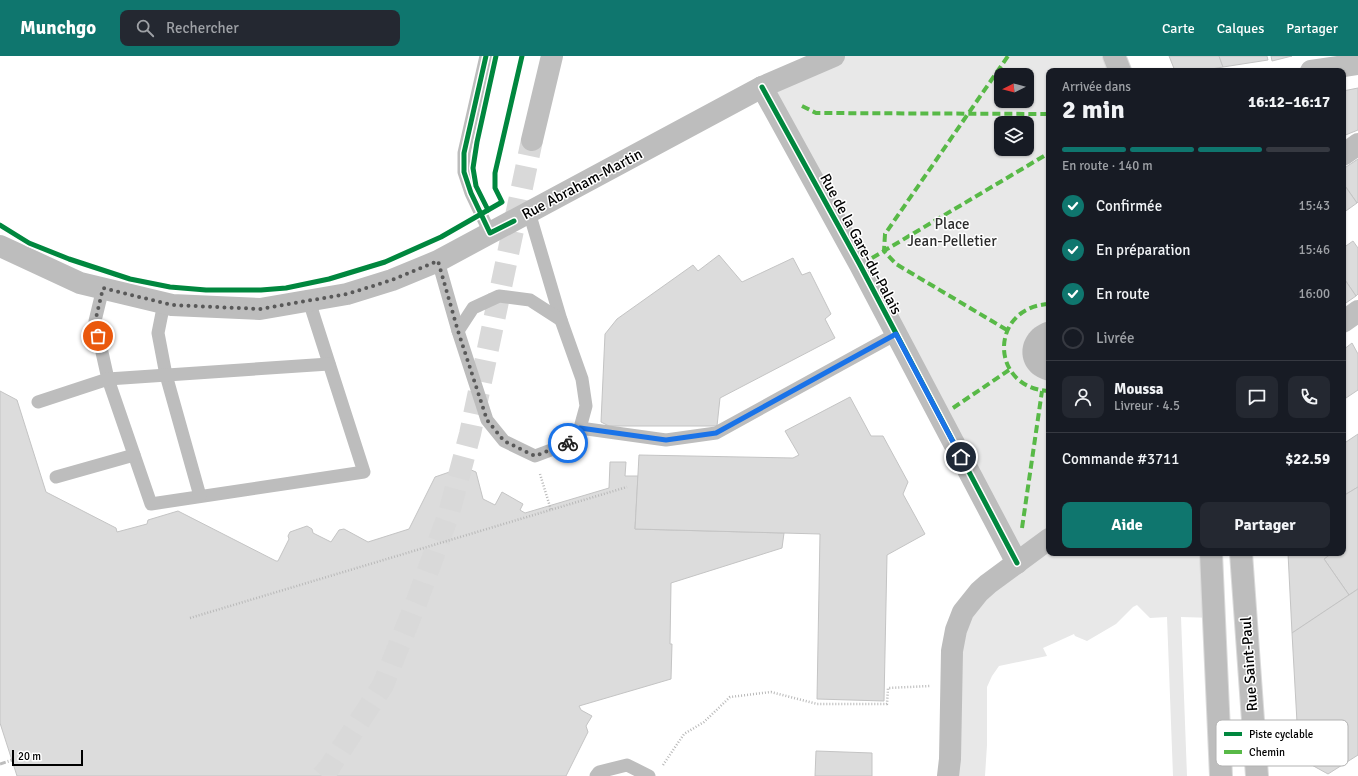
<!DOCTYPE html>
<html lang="fr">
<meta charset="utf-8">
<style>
:root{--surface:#171b24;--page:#242831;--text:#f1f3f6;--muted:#9ea1a6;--line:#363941;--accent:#0f766e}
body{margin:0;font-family:Signika,sans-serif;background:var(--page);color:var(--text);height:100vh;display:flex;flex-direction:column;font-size:15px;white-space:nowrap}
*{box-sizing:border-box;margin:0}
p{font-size:13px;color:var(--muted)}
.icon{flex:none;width:22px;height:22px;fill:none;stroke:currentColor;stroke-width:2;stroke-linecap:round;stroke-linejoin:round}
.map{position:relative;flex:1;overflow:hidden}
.details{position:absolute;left:1046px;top:12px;width:300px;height:488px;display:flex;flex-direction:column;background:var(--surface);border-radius:8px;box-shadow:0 1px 3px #0004}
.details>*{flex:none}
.needle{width:26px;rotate:264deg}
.fabs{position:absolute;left:994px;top:12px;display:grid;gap:8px}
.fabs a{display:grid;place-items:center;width:40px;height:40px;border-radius:8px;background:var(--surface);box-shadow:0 1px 3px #0004;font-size:20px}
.scale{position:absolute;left:12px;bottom:10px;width:71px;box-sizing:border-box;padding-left:4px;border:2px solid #000;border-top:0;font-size:11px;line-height:14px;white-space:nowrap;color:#000;-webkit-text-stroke:3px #fff;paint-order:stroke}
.pin{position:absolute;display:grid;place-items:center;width:34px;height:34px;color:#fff;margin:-17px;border:2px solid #fff;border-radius:50%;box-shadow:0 1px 4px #0007}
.courier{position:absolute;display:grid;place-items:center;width:40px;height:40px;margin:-20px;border:3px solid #1a73e8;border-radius:50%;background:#fff;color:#222;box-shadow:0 1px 5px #0007}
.summary em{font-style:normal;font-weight:700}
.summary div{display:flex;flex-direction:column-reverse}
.summary{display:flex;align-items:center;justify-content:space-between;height:68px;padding:0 16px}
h1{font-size:26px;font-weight:700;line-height:30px}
.bar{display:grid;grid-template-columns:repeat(4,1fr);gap:6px 4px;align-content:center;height:48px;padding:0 16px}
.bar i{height:5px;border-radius:3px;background:var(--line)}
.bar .active{background:var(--accent)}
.bar p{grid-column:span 4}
.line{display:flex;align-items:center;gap:10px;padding:0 16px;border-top:1px solid var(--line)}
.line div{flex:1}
.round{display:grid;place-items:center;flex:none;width:42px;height:42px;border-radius:8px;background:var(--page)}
ol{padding:0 16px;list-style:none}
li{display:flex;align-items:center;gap:12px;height:44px}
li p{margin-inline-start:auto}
li .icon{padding:4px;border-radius:50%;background:var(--accent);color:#fff;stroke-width:4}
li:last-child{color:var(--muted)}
li i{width:22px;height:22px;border:2px solid var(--line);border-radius:50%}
.action{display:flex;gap:8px;margin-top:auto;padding:8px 16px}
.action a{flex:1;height:46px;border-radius:8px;background:var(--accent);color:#fff;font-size:16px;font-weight:700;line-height:46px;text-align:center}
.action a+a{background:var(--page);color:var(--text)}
header{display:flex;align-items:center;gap:24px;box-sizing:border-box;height:56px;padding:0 20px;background:var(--accent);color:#fff}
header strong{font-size:19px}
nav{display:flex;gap:22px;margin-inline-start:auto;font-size:14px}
.search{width:280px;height:36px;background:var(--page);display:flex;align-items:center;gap:10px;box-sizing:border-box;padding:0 14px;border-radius:8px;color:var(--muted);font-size:15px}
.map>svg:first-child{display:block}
.green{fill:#e8e8e8;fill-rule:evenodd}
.water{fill:#bababa}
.building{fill:#dcdcdc;stroke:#c4c4c4}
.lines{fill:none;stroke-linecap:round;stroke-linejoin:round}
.secondary-tunnel{stroke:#d9d9d9;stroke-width:22;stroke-dasharray:22 11;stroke-linecap:butt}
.primary-casing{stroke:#dbdbdb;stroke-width:24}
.path{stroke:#b8b8b8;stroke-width:2.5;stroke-dasharray:1 2;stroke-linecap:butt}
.lane{stroke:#bdbdbd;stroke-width:13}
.street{stroke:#bdbdbd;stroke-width:22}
.secondary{stroke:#bfbfbf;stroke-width:22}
.primary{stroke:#bdbdbd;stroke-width:22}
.rail{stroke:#bdbdbd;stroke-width:3;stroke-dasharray:6 2 1 2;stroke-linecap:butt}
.quiet{stroke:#58b947;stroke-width:4;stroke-dasharray:8 4;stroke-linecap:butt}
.cycleway-casing{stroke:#fff;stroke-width:8}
.cycleway{stroke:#00873e;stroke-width:5}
.done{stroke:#595959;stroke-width:4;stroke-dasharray:0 7.2}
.route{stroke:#1a73e8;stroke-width:5}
.labels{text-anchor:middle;stroke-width:3;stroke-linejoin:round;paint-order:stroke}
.street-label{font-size:15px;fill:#000;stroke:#fff}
.park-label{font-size:15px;fill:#2d2d2d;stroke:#fff}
.key{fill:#fff;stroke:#b2b2b2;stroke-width:1}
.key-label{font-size:11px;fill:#000}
</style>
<header>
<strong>Munchgo</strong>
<div class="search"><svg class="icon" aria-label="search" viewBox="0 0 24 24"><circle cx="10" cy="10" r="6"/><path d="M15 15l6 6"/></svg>Rechercher</div>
<nav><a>Carte</a><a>Calques</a><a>Partager</a></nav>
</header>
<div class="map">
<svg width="1358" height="720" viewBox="0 0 1358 720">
<rect width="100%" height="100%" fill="#fff"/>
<path class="green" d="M 834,0 L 1114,0 L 1120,15 L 1049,15 L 1049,497 L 1211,497 L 1215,562 L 1181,561 L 1187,720 L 1173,720 L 1167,561 L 1150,562 L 1137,549 L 1133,551 L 1116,568 L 1087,585 L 1075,580 L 1074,578 L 1043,592 L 1047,600 L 999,610 L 992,620 L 987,631 L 987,689 L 985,720 L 954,720 L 956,574 L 1016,507 L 762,31 ZM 1001,19 L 1027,19 L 1027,45 L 1001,45 ZM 1001,67 L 1027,67 L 1027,93 L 1001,93 Z"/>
<path class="water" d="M 1049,265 L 1049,325 C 1013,318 1014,274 1049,265 Z"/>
<g class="building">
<polygon points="1169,0 1219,0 1223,11 1200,15 1175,15"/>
<polygon points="1219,0 1267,0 1268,4 1223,11"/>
<polygon points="1271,0 1292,0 1272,5"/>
<polygon points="1358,32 1358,74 1343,80 1343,35"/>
<polygon points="1358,103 1358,146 1357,147 1343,127 1343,113"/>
<polygon points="1343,127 1357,147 1343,157"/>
<polygon points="1353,185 1358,192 1358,238 1356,240 1343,221 1343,192"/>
<polygon points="719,199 742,226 793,202 802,219 810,216 831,258 825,263 835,282 720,342 717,370 609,370 601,366 605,278 617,263 693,209 698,215"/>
<polygon points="1343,221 1356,240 1343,249"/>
<polygon points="1352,287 1358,298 1358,334 1343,344 1343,294"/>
<polygon points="0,335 17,344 46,436 116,472 117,476 147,468 148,464 178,455 276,505 278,505 289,483 288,480 290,476 307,470 312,473 313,477 331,486 339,474 344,473 368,486 409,473 435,421 464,411 476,416 483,443 495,449 502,436 523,448 520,454 525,457 609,432 610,406 626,406 625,420 638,420 635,473 784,477 782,492 671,527 670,588 672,588 671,623 579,650 581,654 592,660 586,670 588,676 566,720 17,720 0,667"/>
<polygon points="850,341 871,380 883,380 908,426 903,438 925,478 887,499 884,645 817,643 820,478 635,473 639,399 793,402 799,399 785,375"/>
<polygon points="1358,378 1358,431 1343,440 1343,388"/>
<polygon points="1358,431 1358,533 1349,539 1324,503 1332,497 1343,497 1343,440"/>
<polygon points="1288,497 1332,497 1324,503 1349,539 1292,577"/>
<polygon points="1358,533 1358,699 1328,718 1299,702 1292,577"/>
<polygon points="816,695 872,697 872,720 815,720"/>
</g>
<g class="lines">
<polyline class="secondary-tunnel" points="322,720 329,712 383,629 418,542 449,457 470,378 532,84"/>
<g class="primary-casing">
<g id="primary">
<polyline points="1114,0 1120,15"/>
<polyline points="1211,497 1221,720"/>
<polyline points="1241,497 1257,720"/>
</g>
</g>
<g class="path">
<polyline points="500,143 495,132 495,117 522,0"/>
<polyline points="540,418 551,454"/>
<polyline points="190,562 627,431"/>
<polyline points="663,709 684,678 704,666 730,641 771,636 817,648 887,648 888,632 930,630"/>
</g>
<g class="lane">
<polyline points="486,0 464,97 464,116 471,137 490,177"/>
<polyline points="438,205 458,275 487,364 504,385 535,400 567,388 580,372 586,350 582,323 561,264 529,156"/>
<polyline points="103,232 95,265 108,323 151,448 364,416 309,245"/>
<polyline points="164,247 158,277 166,319 200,440"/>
<polyline points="458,275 473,252 499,240 530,244 561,264"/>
<polyline points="38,346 108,323 329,308"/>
<polyline points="580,372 666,384 716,377 896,278"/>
<polyline points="56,421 134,399"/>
<polyline points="596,720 599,716 627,709 649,720"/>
</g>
<g class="street">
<polyline points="762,31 860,209 1017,507"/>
<polyline points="1343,99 1358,88"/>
<polyline points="0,190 80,227 172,249 260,253 347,238 392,224 438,205 762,31 834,0"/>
<polyline points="948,720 950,703 952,595 956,574 963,556 979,536 988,528 1049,483"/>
</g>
<g class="secondary">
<polyline points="1311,15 1358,8"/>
<polyline points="532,84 552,0"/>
<polyline points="1343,266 1358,255"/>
</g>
<use href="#primary" class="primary"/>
<polyline class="rail" points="0,708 12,704"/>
<g class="quiet">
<polyline points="802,50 816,57 1049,58"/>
<polyline points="872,202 1049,97"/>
<path d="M 1049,248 C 989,251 989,332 1049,335"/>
<polyline points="1007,274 896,208 884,195 885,178 1008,0"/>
<polyline points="953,352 1009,314"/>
<polyline points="1022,472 1042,335"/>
</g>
<g class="cycleway-casing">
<g id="cycleway">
<polyline points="486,0 464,97 464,116 471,137 490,177 514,165"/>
<polyline points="762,31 860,209 1017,507"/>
<polyline points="488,154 476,130 473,112 477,86 496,0"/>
<polyline points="0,169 29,187 69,203 130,223 170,231 206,234 261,234 286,232 329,223 385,206 441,181 502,146 495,132 495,117 522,0"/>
</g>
</g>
<use href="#cycleway" class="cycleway"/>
</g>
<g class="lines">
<polyline class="done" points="98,280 95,266 103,232 172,249 260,253 347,238 392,224 438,205 458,275 487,364 504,385 535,400 568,387"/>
<polyline class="route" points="568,387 580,372 666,384 716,377 896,278 961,401"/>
</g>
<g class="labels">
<g class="street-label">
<text transform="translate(582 128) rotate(-28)" y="5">Rue Abraham-Martin</text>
<text transform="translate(861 188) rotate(62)" y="5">Rue de la Gare-du-Palais</text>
<text transform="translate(1249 608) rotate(-94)" y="5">Rue Saint-Paul</text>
</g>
<g class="park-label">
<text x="952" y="173">Place<tspan x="952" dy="17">Jean-Pelletier</tspan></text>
</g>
</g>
<rect x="1216" y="664" width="132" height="46" rx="6" class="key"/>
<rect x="1224" y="676" width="18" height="4" fill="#00873e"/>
<rect x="1224" y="694" width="18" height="4" fill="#58b947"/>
<g class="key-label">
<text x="1249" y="682">Piste cyclable</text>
<text x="1249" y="700">Chemin</text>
</g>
</svg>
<div class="fabs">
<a><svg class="needle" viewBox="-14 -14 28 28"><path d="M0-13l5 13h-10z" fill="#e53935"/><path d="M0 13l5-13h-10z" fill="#9ea1a6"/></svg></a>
<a><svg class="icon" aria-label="layers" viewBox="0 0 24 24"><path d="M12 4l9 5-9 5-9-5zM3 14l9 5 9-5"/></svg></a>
</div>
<div class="scale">20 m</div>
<div class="pin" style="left:98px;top:280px;background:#ea580c"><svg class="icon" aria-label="bag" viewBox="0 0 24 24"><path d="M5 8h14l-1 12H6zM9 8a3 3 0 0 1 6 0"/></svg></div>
<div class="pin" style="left:961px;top:401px;background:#1f2937"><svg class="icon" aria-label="home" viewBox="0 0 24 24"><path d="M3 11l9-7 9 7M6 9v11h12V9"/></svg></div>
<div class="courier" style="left:568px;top:387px"><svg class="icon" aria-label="bike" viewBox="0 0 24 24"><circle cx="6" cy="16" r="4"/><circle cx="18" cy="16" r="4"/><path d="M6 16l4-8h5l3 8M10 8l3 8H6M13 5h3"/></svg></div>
<section class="details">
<div class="summary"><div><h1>2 min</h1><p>Arrivée dans</p></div><em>16:12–16:17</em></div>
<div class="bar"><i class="active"></i><i class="active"></i><i class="active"></i><i></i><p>En route · 140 m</p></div>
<ol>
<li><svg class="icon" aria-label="check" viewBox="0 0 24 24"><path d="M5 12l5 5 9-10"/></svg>Confirmée<p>15:43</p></li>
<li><svg class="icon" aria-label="check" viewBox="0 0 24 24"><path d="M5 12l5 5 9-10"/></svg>En préparation<p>15:46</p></li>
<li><svg class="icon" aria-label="check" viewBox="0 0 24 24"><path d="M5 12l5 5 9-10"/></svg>En route<p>16:00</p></li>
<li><i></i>Livrée</li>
</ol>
<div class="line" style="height:72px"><a class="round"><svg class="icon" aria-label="person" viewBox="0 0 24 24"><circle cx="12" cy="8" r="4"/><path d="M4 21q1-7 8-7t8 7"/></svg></a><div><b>Moussa</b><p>Livreur · 4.5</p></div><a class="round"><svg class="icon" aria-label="chat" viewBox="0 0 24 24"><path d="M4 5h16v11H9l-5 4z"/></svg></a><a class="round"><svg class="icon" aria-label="phone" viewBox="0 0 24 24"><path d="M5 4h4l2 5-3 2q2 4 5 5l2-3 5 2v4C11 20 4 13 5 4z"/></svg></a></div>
<div class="line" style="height:52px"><div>Commande #3711</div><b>$22.59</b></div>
<div class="action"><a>Aide</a><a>Partager</a></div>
</section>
</div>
